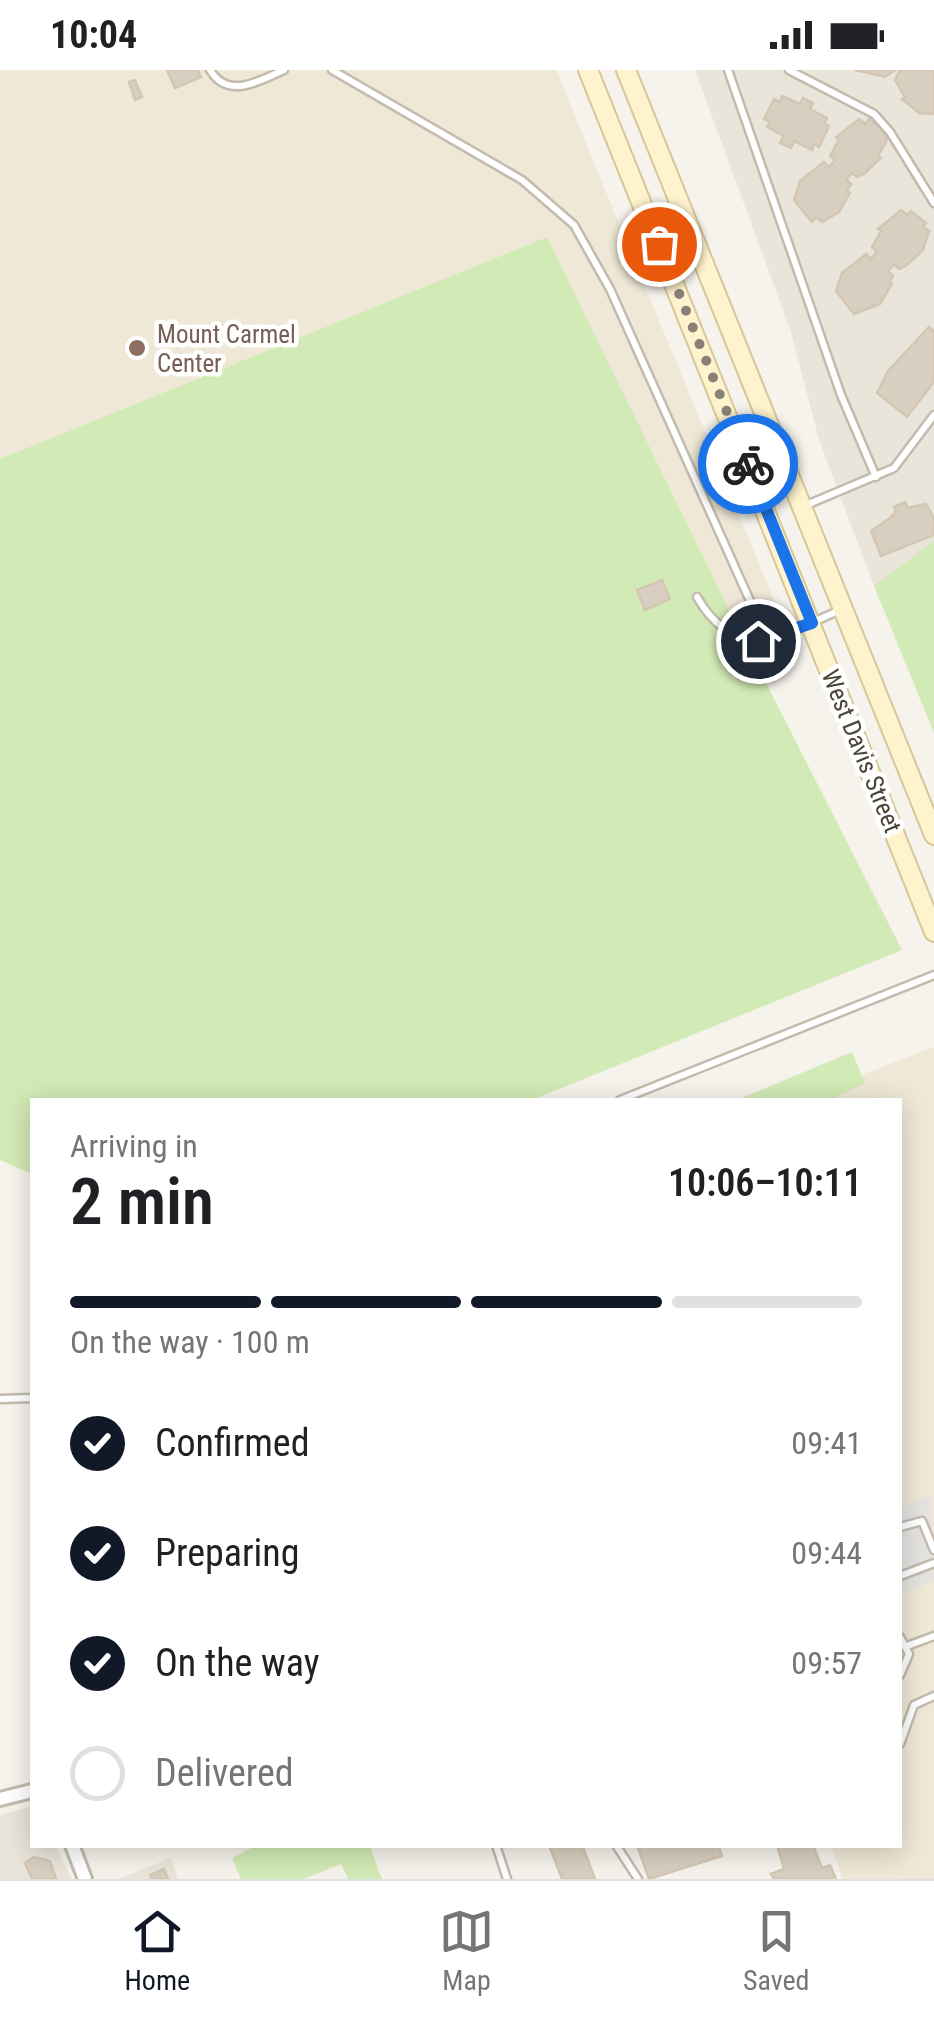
<!DOCTYPE html>
<meta charset="utf-8">
<style>
:root{--surface:#fff;--page:#f6f6f6;--text:#202124;--muted:#757577;--line:#e0e0e0;--accent:#111827}
body{margin:0;font-family:"Roboto Condensed",sans-serif;background:var(--page);color:var(--text);height:100vh;display:flex;flex-direction:column;font-size:38px;white-space:nowrap}
*{box-sizing:border-box;margin:0}
p{font-size:32px;color:var(--muted)}
.icon{flex:none;width:55px;height:55px;fill:none;stroke:currentColor;stroke-width:2;stroke-linecap:round;stroke-linejoin:round}
.map{position:relative;flex:1;overflow:hidden}
.drawer{position:absolute;left:30px;top:1028px;width:872px;height:750px;display:flex;flex-direction:column;background:var(--surface);border-radius:0px;box-shadow:0 5px 25px #0003}
.drawer>*{flex:none}
.pin{position:absolute;display:grid;place-items:center;width:85px;height:85px;color:#fff;margin:-42px;border:5px solid #fff;border-radius:50%;box-shadow:0 2px 10px #0007}
.courier{position:absolute;display:grid;place-items:center;width:100px;height:100px;margin:-50px;border:8px solid #1a73e8;border-radius:50%;background:#fff;color:#222;box-shadow:0 2px 12px #0007}
.overview em{font-style:normal;font-weight:600}
.overview div{display:flex;flex-direction:column-reverse}
.overview{display:flex;align-items:center;justify-content:space-between;height:170px;padding:0 40px}
h1{font-size:65px;font-weight:600;line-height:75px}
.bar{display:grid;grid-template-columns:repeat(4,1fr);gap:15px 10px;align-content:center;height:120px;padding:0 40px}
.bar i{height:12px;border-radius:8px;background:var(--line)}
.bar .selected{background:var(--accent)}
.bar p{grid-column:span 4}
ol{padding:0 40px;list-style:none}
li{display:flex;align-items:center;gap:30px;height:110px}
li p{margin-inline-start:auto}
li .icon{padding:10px;border-radius:50%;background:var(--accent);color:#fff;stroke-width:4}
li:last-child{color:var(--muted)}
li i{width:55px;height:55px;border:5px solid var(--line);border-radius:50%}
.status{display:flex;justify-content:space-between;align-items:center;height:70px;padding:0 50px;background:var(--surface);direction:ltr}
.status svg{height:28px;fill:currentColor}
.dock{display:flex;justify-content:space-around;align-items:center;height:140px;border-top:2px solid var(--line);background:var(--surface);font-size:28px;color:var(--muted)}
.dock a{display:grid;justify-items:center;gap:5px}
.dock .selected{color:var(--accent)}
.map>svg:first-child{display:block}
.residential{fill:#eae5da}
.education{fill:#efe8d6}
.green{fill:#d2eab5}
.parking{fill:#e5e3e0}
.building{fill:#d8cfc1;stroke:#d3c7b4;stroke-width:2.5}
.lines{fill:none;stroke-linecap:round;stroke-linejoin:round}
.lane-casing{stroke:#c2bbae;stroke-width:11}
.street-casing{stroke:#c2bbae;stroke-width:18}
.secondary-casing{stroke:#d6c79b;stroke-width:22}
.lane{stroke:#fff;stroke-width:6}
.street{stroke:#fff;stroke-width:12}
.secondary{stroke:#fff3cd;stroke-width:18}
.done{stroke:#878178;stroke-width:10;stroke-dasharray:0 18}
.route{stroke:#1a73e8;stroke-width:12}
.education-dot{fill:#8d6e63;stroke:#fff;stroke-width:4}
.labels{text-anchor:middle;stroke-width:9;stroke-linejoin:round;paint-order:stroke}
.education-label{font-size:25px;fill:#785e54;stroke:#fff;text-anchor:start}
.street-label{font-size:25px;fill:#4b4439;stroke:#fff}
</style>
<div class="status"><b>10:04</b><svg viewBox="0 0 49 12"><path d="M0 12V9h3v3zM5 12V6h3v6zM10 12V3h3v9zM15 12V0h3v12zM26 1h20v11H26zM47 4h2v5h-2z"/></svg></div>
<div class="map">
<svg width="934" height="1809" viewBox="0 0 934 1809">
<rect width="100%" height="100%" fill="#f6f3ec"/>
<g class="residential">
<polygon points="695,0 934,0 934,471 874,516 819,370 791,262"/>
<polygon points="32,1736 32,1775 55,1775 72,1809 0,1809 0,1745"/>
<polygon points="171,1788 178,1809 118,1809"/>
</g>
<g class="education">
<polygon points="0,0 556,0 779,542 738,558 547,167 0,389"/>
<polygon points="934,977 934,1809 843,1809 831,1775 900,1775 900,1030 796,1030"/>
</g>
<g class="green">
<polygon points="547,167 738,558 902,880 532,1030 32,1030 32,1104 0,1090 0,389"/>
<polygon points="934,471 934,663 874,516"/>
<polygon points="852,982 865,1013 830,1030 737,1030"/>
<polygon points="257,1775 369,1775 382,1809 348,1809 341,1794 303,1809 241,1809 232,1788"/>
</g>
<polygon class="parking" points="931,1425 934,1511 900,1524 900,1437"/>
<g class="building">
<polygon points="167,0 198,0 201,7 175,18"/>
<polygon points="855,0 895,0 885,7"/>
<polygon points="900,0 934,0 934,44 919,43 902,29 905,27 895,10"/>
<polygon points="135,10 142,27 135,30 129,12"/>
<polygon points="782,26 800,34 803,28 813,33 810,39 827,48 824,54 829,56 819,77 814,74 812,80 794,71 791,78 780,73 784,66 767,57 770,52 764,49 774,29 780,32"/>
<polygon points="859,49 865,54 869,49 884,62 887,70 878,86 881,88 865,103 857,107 852,103 846,110 851,114 847,120 850,123 839,142 822,152 816,147 812,152 794,130 800,111 824,92 829,97 835,90 830,86 839,70 836,67"/>
<polygon points="901,140 907,145 911,141 926,153 923,156 929,161 923,180 907,195 899,199 894,194 888,201 893,206 889,212 892,214 880,234 854,244 836,221 842,203 866,184 871,189 877,181 872,177 881,161 878,159"/>
<polygon points="929,257 934,261 934,312 907,347 877,323 888,301"/>
<polygon points="905,432 908,438 926,434 934,448 934,465 881,486 871,461 890,448 896,442 894,437"/>
<polygon points="662,510 670,529 645,540 637,520"/>
<polygon points="549,1775 582,1775 595,1809 562,1809"/>
<polygon points="637,1775 706,1775 708,1781 718,1775 722,1786 649,1809"/>
<polygon points="777,1775 813,1775 822,1798 830,1795 836,1809 774,1809 771,1804 784,1799"/>
<polygon points="34,1787 50,1791 56,1809 32,1809 25,1793"/>
<polygon points="164,1799 168,1809 152,1809 150,1805"/>
</g>
<g class="lines">
<g class="lane-casing">
<g id="lane">
<path d="M 210,0 C 228,30 259,11 284,0"/>
<polyline points="332,0 522,110 574,155 610,219 755,542 765,554 789,562"/>
<polyline points="728,0 841,325 876,407"/>
<polyline points="789,0 874,44 890,62 934,133"/>
<polyline points="804,436 894,398 934,345"/>
<path d="M 697,527 C 736,595 786,564 842,539"/>
<polyline points="620,1030 934,905"/>
<polyline points="0,1329 32,1328"/>
<polyline points="900,1457 922,1451 934,1480"/>
<polyline points="900,1506 934,1493"/>
<polyline points="900,1567 909,1584 900,1605"/>
<polyline points="907,1576 934,1566"/>
<polyline points="900,1674 914,1635 934,1626"/>
<polyline points="496,1775 507,1809"/>
<polyline points="616,1775 638,1809"/>
</g>
</g>
<g class="street-casing">
<g id="street">
<polyline points="0,1729 32,1721"/>
<polyline points="72,1775 85,1809"/>
</g>
</g>
<g class="secondary-casing">
<g id="secondary">
<polyline points="588,0 934,862"/>
<polyline points="626,0 934,765"/>
</g>
</g>
<use href="#lane" class="lane"/>
<use href="#street" class="street"/>
<use href="#secondary" class="secondary"/>
</g>
<g class="lines">
<polyline class="done" points="659,174 748,394"/>
<polyline class="route" points="748,394 812,553 758,571"/>
</g>
<circle class="education-dot" cx="137" cy="278" r="10"/>
<g class="labels">
<g class="education-label">
<text x="157" y="273">Mount Carmel<tspan x="157" dy="29">Center</tspan></text>
</g>
<g class="street-label">
<text transform="translate(862 681) rotate(68)" y="9">West Davis Street</text>
</g>
</g>
</svg>
<div class="pin" style="left:659px;top:174px;background:#ea580c"><svg class="icon" aria-label="bag" viewBox="0 0 24 24"><path d="M5 8h14l-1 12H6zM9 8a3 3 0 0 1 6 0"/></svg></div>
<div class="pin" style="left:758px;top:571px;background:#1f2937"><svg class="icon" aria-label="home" viewBox="0 0 24 24"><path d="M3 11l9-7 9 7M6 9v11h12V9"/></svg></div>
<div class="courier" style="left:748px;top:394px"><svg class="icon" aria-label="bike" viewBox="0 0 24 24"><circle cx="6" cy="16" r="4"/><circle cx="18" cy="16" r="4"/><path d="M6 16l4-8h5l3 8M10 8l3 8H6M13 5h3"/></svg></div>
<section class="drawer">
<div class="overview"><div><h1>2 min</h1><p>Arriving in</p></div><em>10:06–10:11</em></div>
<div class="bar"><i class="selected"></i><i class="selected"></i><i class="selected"></i><i></i><p>On the way · 100 m</p></div>
<ol>
<li><svg class="icon" aria-label="check" viewBox="0 0 24 24"><path d="M5 12l5 5 9-10"/></svg>Confirmed<p>09:41</p></li>
<li><svg class="icon" aria-label="check" viewBox="0 0 24 24"><path d="M5 12l5 5 9-10"/></svg>Preparing<p>09:44</p></li>
<li><svg class="icon" aria-label="check" viewBox="0 0 24 24"><path d="M5 12l5 5 9-10"/></svg>On the way<p>09:57</p></li>
<li><i></i>Delivered</li>
</ol>
</section>
</div>
<nav class="dock">
<a class="selected"><svg class="icon" aria-label="home" viewBox="0 0 24 24"><path d="M3 11l9-7 9 7M6 9v11h12V9"/></svg>Home</a>
<a><svg class="icon" aria-label="map" viewBox="0 0 24 24"><path d="M3 6l6-2 6 2 6-2v14l-6 2-6-2-6 2zM9 4v14M15 6v14"/></svg>Map</a>
<a><svg class="icon" aria-label="saved" viewBox="0 0 24 24"><path d="M7 4h10v16l-5-4-5 4z"/></svg>Saved</a>
</nav>
